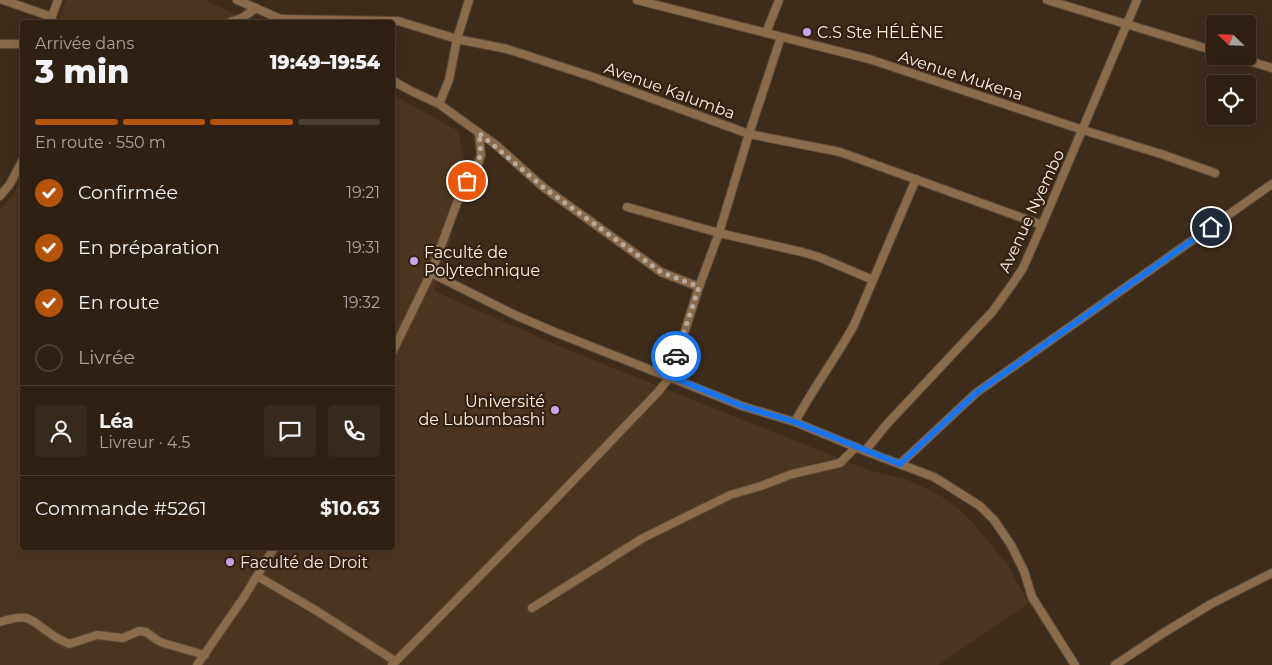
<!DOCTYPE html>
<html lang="fr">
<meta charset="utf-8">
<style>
:root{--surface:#2e2114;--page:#36291d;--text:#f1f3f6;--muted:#a7a3a0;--line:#493e34;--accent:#b45309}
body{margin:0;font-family:Montserrat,sans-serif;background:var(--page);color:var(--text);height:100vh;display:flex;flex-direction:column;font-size:19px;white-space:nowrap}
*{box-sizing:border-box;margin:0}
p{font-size:16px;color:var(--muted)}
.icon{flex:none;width:28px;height:28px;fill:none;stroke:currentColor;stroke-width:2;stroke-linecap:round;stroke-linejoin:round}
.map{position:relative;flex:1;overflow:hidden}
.drawer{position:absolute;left:20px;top:20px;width:375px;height:530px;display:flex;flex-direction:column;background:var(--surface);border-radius:5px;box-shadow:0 5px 20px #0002,0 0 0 1px var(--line)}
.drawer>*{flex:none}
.needle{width:32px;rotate:293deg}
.tools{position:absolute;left:1206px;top:15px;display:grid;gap:10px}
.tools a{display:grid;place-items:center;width:50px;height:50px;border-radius:5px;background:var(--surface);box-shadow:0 5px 20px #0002,0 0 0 1px var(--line);font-size:25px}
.pin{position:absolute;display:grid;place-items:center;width:42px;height:42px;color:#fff;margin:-21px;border:2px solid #fff;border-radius:50%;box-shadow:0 1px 5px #0007}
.courier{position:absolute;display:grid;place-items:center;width:50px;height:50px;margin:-25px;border:4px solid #1a73e8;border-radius:50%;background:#fff;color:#222;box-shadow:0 1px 6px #0007}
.summary em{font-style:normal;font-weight:800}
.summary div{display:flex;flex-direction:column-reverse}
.summary{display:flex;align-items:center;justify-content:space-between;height:85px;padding:0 15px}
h1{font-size:32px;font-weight:800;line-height:38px}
.bar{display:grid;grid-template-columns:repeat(4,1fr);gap:8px 5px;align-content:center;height:60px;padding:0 15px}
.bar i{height:6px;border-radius:4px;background:var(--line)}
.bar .on{background:var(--accent)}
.bar p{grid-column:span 4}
.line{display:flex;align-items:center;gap:12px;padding:0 15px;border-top:1px solid var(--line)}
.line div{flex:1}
.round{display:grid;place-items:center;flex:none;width:52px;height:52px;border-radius:5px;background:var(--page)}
ol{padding:0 15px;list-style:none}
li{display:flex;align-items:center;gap:15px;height:55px}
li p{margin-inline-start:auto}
li .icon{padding:5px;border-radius:50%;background:var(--accent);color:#fff;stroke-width:4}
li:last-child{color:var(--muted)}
li i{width:28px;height:28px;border:2px solid var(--line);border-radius:50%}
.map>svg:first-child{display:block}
.built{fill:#4c351e}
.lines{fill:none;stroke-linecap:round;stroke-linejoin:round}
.street-casing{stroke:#584737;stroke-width:10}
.street{stroke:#8c6b4a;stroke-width:8}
.done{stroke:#b9ab9e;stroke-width:5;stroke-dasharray:0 9}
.route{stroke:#1a73e8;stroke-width:6}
.poi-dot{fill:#c5a7f1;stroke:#342211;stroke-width:2}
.labels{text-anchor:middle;stroke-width:4.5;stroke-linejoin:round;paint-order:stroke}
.poi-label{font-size:16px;fill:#fbefe4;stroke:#342211;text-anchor:start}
.street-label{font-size:16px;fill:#fbefe4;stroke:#342211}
</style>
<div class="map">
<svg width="1272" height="665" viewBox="0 0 1272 665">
<rect width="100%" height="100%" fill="#3e2c1b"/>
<g class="built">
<polygon points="66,0 205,0 252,22 57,22"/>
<polygon points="393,95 458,131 465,165 460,207 434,291 568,350 868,470 908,480 938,494 959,509 973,523 1007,564 1029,603 938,665 0,665 0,210 15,192 22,177 22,548 392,548"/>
</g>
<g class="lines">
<g class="street-casing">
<g id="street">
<polyline points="3,0 52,17"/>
<polyline points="237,0 283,20"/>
<polyline points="469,0 457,39 449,80 439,104 496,145 543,187 661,272 699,287"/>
<polyline points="637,0 869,59 1083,130 1161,154 1215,173"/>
<polyline points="1047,0 1215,51"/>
<polyline points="281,19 398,21 457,39 507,49 593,77 749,134 840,152 1042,225"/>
<polyline points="50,22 58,0"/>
<polyline points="230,22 242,18 256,8"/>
<polyline points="766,33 779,0"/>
<polyline points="0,44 22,44"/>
<polyline points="1232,56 1272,68"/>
<polyline points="392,80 409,90 439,104"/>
<polyline points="0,196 10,184 22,161"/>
<polyline points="627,207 719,233 802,252 819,257 873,280"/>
<polyline points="431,273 515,315 557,333 717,396 742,406 795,422 865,451 934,477 980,506 994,520 1011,545 1024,571 1032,597 1075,665"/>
<polyline points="392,353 431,273 461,192 478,164 481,155 479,133"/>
<path d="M 795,422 C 813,388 836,358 854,325 L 916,179"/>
<polyline points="865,451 887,424 993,311 1013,283 1023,268 1042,225 1137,0"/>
<polyline points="900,464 976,393 1272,184"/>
<polyline points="257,576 317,611 395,661"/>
<polyline points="532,608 643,538 730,495 761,486 792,474 840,463 856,447"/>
<path d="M 0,622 C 30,613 28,618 51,634 C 56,638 63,641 69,644 L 97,635 L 123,638 L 139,631 L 146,632 L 157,640 L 163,643 L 205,655"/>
<polyline points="197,665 244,597 274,548"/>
<polyline points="392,665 545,510 658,392 670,377 699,287 719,233 749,134 781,37"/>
<polyline points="1115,665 1165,632 1211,604 1272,573"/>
</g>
</g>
<use href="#street" class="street"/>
</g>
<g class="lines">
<path class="done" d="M 467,181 C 481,162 482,156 479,133 L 543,187 L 661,272 L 699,287 L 676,356"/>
<polyline class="route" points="676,356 670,376 742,406 795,422 900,464 976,393 1211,227"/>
</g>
<g class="poi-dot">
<circle cx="807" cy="32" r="5"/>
<circle cx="414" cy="261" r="5"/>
<circle cx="555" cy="410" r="5"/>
<circle cx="230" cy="562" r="5"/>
</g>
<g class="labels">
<g class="poi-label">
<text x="817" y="38">C.S Ste HÉLÈNE</text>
<text x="424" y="258">Faculté de<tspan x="424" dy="18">Polytechnique</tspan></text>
<text x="545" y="407" text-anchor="end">Université<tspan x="545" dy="18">de Lubumbashi</tspan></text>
<text x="240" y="568">Faculté de Droit</text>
</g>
<g class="street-label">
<text transform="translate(961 75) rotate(18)" y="6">Avenue Mukena</text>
<text transform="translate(670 90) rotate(20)" y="6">Avenue Kalumba</text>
<text transform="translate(1031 211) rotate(-65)" y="6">Avenue Nyembo</text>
</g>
</g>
</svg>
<div class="tools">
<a><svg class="needle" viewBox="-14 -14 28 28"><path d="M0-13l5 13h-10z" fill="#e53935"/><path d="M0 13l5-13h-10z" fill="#a7a3a0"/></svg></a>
<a><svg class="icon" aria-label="locate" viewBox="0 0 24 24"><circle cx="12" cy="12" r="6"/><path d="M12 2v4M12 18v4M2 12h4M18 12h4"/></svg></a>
</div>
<div class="pin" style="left:467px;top:181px;background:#ea580c"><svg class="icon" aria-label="bag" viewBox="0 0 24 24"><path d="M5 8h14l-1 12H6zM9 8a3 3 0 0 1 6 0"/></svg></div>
<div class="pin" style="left:1211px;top:227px;background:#1f2937"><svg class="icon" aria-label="home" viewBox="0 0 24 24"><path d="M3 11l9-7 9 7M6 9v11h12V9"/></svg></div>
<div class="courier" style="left:676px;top:356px"><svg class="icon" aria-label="car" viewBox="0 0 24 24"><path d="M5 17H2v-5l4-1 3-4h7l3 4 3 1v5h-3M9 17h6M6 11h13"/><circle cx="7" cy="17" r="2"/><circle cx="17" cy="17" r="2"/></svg></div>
<section class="drawer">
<div class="summary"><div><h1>3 min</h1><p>Arrivée dans</p></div><em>19:49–19:54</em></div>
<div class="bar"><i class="on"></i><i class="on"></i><i class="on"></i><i></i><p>En route · 550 m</p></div>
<ol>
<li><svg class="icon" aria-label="check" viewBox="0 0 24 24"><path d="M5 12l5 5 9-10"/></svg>Confirmée<p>19:21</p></li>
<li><svg class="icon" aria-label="check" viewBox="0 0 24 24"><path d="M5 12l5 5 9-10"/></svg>En préparation<p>19:31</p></li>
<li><svg class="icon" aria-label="check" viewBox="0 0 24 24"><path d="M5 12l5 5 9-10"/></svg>En route<p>19:32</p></li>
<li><i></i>Livrée</li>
</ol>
<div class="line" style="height:90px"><a class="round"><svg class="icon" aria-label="person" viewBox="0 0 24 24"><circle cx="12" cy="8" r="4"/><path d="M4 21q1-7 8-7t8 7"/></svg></a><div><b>Léa</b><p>Livreur · 4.5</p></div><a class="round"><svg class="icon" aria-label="chat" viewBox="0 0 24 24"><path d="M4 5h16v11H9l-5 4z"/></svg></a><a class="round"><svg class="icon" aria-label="phone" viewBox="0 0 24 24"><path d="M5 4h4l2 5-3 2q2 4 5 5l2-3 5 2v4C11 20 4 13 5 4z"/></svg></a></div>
<div class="line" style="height:65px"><div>Commande #5261</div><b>$10.63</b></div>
</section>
</div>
